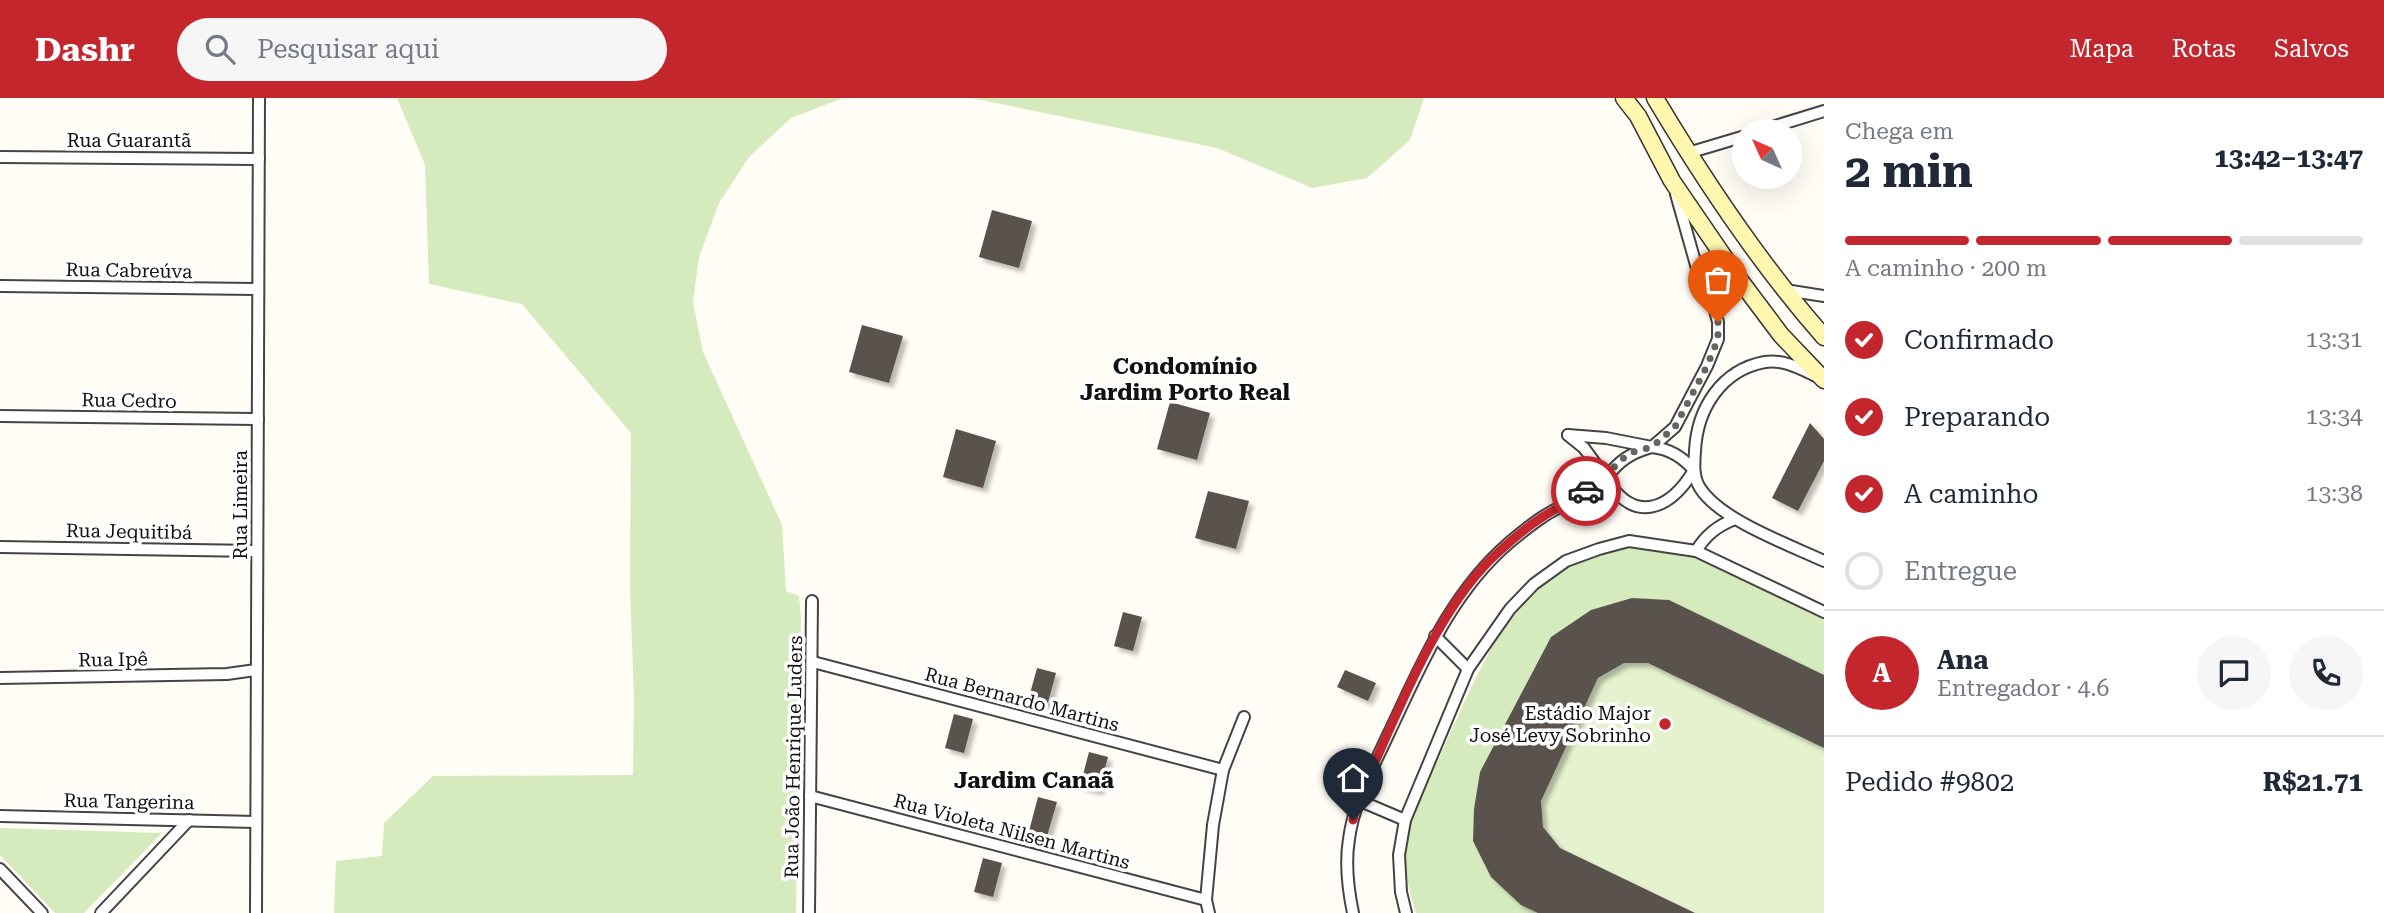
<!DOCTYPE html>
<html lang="pt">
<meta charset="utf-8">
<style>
:root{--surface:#fff;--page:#f6f6f7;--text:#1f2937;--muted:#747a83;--line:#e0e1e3;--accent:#c4262e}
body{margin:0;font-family:"Roboto Serif",serif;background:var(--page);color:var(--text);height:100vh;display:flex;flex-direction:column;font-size:26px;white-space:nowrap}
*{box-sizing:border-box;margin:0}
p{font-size:23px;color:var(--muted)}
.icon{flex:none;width:38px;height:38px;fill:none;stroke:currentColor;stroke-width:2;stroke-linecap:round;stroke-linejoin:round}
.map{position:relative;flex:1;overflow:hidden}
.details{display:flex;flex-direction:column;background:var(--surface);width:560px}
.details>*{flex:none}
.needle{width:46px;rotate:315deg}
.tools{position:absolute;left:1732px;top:21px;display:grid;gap:14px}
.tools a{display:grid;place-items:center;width:70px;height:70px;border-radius:50%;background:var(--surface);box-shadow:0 7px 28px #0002;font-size:35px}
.pin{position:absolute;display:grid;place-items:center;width:60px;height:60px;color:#fff;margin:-72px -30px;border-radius:50% 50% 50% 0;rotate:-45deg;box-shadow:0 0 7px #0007}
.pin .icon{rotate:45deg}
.courier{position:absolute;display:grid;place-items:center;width:70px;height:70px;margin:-35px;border:5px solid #c4262e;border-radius:50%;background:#fff;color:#222;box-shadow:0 2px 9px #0007}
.summary em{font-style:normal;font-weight:700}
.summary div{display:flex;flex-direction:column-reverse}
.summary{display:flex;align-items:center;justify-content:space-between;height:119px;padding:0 21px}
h1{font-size:46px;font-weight:700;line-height:52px}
.bar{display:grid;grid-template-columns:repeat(4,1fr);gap:10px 7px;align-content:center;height:84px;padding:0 21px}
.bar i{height:9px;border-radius:5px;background:var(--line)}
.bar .on{background:var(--accent)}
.bar p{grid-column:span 4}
.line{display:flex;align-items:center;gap:18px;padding:0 21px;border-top:2px solid var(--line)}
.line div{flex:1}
.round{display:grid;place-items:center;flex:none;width:74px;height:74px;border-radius:37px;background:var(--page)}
ol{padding:0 21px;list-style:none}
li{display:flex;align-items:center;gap:21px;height:77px}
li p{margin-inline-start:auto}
li .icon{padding:7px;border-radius:50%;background:var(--accent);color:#fff;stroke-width:4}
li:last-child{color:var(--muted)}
li i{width:38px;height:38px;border:4px solid var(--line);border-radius:50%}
header{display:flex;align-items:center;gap:42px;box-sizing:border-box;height:98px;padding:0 35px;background:var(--accent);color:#fff}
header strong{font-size:33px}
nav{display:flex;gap:38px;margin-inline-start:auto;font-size:24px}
.search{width:490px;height:63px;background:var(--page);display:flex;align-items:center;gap:18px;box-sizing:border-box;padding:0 24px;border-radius:38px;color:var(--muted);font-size:26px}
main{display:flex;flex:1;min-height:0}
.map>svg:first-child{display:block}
.green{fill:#d5ebbd}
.pitch{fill:#e6f2cf}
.building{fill:#5a524d;filter:url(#shadow)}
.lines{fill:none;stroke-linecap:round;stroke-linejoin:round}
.street-casing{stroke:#444;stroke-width:14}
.secondary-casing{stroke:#333;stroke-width:19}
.street{stroke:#fff;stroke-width:10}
.secondary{stroke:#fff6b0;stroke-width:16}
.done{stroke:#646461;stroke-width:7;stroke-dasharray:0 12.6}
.route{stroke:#c4262e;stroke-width:9}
.poi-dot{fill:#c4262e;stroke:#fff;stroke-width:2.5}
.labels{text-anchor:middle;stroke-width:7;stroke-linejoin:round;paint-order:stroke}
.street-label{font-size:19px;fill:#111;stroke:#fff}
.poi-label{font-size:19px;fill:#111;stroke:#fff;text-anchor:end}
.quarter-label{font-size:23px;font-weight:bold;fill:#111;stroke:#fff}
</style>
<header>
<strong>Dashr</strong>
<div class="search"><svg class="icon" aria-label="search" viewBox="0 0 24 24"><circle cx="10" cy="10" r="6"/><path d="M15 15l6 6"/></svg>Pesquisar aqui</div>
<nav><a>Mapa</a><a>Rotas</a><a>Salvos</a></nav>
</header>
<main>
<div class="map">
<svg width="1824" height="815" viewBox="0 0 1824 815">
<defs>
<filter id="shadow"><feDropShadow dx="4.5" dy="4.5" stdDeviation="2" flood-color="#0004"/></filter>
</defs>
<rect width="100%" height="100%" fill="#fffdf5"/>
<g class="green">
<polygon points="397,0 843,0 791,20 749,59 719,105 699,159 693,204 703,254 782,427 786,493 799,498 801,520 796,815 334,815 336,763 382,758 384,725 433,678 633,677 634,602 630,489 631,335 522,206 429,186 425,67"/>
<polygon points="971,0 1424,0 1410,42 1367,80 1312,90 1217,50"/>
<path d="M 1628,448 L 1660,450 L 1693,458 L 1824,520 L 1824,815 L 1416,815 C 1410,797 1405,777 1405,758 C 1405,723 1426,689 1440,658 C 1465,604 1492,535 1533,492 C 1558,465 1593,454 1628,448 Z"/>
<polygon points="0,730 162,735 84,815 55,815 0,757"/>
</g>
<polygon class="pitch" points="1632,501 1824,577 1824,815 1538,815 1521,807 1491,779 1473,743 1474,711 1480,674 1551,539 1591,512"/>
<g class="building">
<polygon points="992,112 1032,123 1019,170 979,159"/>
<polygon points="862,227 903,238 889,285 849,274"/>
<polygon points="1170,304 1210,315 1197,362 1157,351"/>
<polygon points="1810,325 1824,341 1824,363 1798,413 1772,400"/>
<polygon points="956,331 996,343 983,390 943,379"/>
<polygon points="1208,393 1249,403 1236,451 1195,440"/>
<polygon points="1632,500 1669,502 1824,577 1824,650 1648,565 1624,565 1598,580 1541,703 1543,729 1560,750 1695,815 1538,815 1521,807 1491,779 1473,743 1474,711 1480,674 1551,539 1591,512"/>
<polygon points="1123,514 1142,519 1133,553 1114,548"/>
<polygon points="1037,570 1056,575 1047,608 1028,603"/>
<polygon points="1345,572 1376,585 1368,603 1337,589"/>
<polygon points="954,616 973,621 964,655 945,650"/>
<polygon points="1089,654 1108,659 1099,693 1080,688"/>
<polygon points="1038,699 1057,704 1047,738 1029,733"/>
<polygon points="983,760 1002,765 993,799 974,794"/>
</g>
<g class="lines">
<g class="street-casing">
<g id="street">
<polyline points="1759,33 1824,13"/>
<polyline points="1688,55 1745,38"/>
<polyline points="0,59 259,61"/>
<polyline points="0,188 258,191"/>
<polyline points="1785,192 1824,198"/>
<path d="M 1816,278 C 1801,271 1783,261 1765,264 C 1721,272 1697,311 1695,353 C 1694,366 1693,379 1700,390 C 1720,422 1790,447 1824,463"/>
<polyline points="0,318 258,321"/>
<polyline points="1568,337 1606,340 1652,349 1675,329 1707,268 1718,241 1718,224 1713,206 1698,174 1676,96"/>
<polyline points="1568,337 1584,350 1606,380 1575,402"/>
<path d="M 1652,349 C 1670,351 1682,359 1694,372 C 1670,412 1634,427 1606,380 C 1619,363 1630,355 1652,349 Z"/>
<polyline points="0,449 257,453"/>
<path d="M 1696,453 C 1706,437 1717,428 1735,421"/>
<polyline points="1435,538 1468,571"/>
<polyline points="813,564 1223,672"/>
<polyline points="0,580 227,576 256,572"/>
<polyline points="810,698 1206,802"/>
<polyline points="1358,702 1405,722"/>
<polyline points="0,718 256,724"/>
<polyline points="0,771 42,815"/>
<polyline points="101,815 189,722"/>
<polyline points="256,815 259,0"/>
<polyline points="809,815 812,503"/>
<polyline points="1209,815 1206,802 1213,727 1223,672 1244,619"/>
<path d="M 1353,815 C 1348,791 1345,765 1349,741 C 1354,703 1373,670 1388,637 C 1421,568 1450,495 1510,444 C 1528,429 1549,412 1572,404 C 1585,399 1600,397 1613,393"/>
<polyline points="1406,815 1401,794 1399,757 1405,722 1468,571 1510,511 1534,486 1566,463 1599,451 1629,443 1696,453 1824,514"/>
</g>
</g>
<g class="secondary-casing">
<g id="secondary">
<polyline points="1624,0 1638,18 1672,83 1739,181 1781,237 1824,282"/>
<path d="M 1655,0 C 1705,84 1759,165 1824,239"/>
</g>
</g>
<use href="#street" class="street"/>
<use href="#secondary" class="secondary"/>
</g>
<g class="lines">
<polyline class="done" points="1586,393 1606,380 1618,364 1633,354 1652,349 1675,329 1707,268 1718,241 1718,224"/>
<path class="route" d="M 1353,722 L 1358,702 C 1394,625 1431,521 1491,461 C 1510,443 1532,424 1554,412 C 1566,405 1576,402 1586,393"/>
</g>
<circle class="poi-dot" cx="1665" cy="626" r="7"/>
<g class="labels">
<g class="street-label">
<text x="129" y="49">Rua Guarantã</text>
<text transform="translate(129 172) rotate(1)" y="7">Rua Cabreúva</text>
<text transform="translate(129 302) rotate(1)" y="7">Rua Cedro</text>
<text transform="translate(240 407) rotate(-90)" y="7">Rua Limeira</text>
<text transform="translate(129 433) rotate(1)" y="7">Rua Jequitibá</text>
<text transform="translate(113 561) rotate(-1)" y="7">Rua Ipê</text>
<text transform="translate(1022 601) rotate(15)" y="7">Rua Bernardo Martins</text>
<text transform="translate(793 659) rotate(-89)" y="7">Rua João Henrique Luders</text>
<text transform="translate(129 703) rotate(1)" y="7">Rua Tangerina</text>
<text transform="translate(1012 733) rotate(15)" y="7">Rua Violeta Nilsen Martins</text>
</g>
<g class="poi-label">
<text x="1651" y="622">Estádio Major<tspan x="1651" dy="22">José Levy Sobrinho</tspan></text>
</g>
<g class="quarter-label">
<text x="1185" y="276">Condomínio<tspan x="1185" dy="26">Jardim Porto Real</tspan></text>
<text x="1034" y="690">Jardim Canaã</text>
</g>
</g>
</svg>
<div class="tools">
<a><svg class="needle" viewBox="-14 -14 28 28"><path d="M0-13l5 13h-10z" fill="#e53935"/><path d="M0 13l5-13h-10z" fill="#747a83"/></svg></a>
</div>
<div class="pin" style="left:1718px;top:224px;background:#ea580c"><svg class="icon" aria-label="bag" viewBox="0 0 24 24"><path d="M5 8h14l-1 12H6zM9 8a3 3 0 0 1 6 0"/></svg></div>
<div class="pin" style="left:1353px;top:722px;background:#1f2937"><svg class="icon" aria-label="home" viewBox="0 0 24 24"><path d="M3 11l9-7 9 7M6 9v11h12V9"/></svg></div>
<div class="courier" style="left:1586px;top:393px"><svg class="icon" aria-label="car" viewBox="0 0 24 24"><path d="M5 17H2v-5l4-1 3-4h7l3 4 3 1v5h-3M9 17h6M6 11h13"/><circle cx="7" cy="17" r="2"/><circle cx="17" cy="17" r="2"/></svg></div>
</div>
<section class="details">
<div class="summary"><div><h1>2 min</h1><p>Chega em</p></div><em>13:42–13:47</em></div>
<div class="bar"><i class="on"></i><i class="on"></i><i class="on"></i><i></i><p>A caminho · 200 m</p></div>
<ol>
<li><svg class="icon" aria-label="check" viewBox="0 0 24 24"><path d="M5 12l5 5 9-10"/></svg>Confirmado<p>13:31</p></li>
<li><svg class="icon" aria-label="check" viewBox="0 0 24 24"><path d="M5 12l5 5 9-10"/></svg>Preparando<p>13:34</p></li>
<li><svg class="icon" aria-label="check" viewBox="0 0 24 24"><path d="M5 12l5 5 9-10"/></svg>A caminho<p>13:38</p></li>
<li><i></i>Entregue</li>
</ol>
<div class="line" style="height:126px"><b class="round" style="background:var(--accent);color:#fff">A</b><div><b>Ana</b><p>Entregador · 4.6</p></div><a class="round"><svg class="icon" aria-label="chat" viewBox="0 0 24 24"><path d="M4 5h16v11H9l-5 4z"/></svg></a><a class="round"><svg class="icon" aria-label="phone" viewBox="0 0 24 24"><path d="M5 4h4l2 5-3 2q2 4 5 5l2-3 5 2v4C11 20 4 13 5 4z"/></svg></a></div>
<div class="line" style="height:91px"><div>Pedido #9802</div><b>R$21.71</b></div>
</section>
</main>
